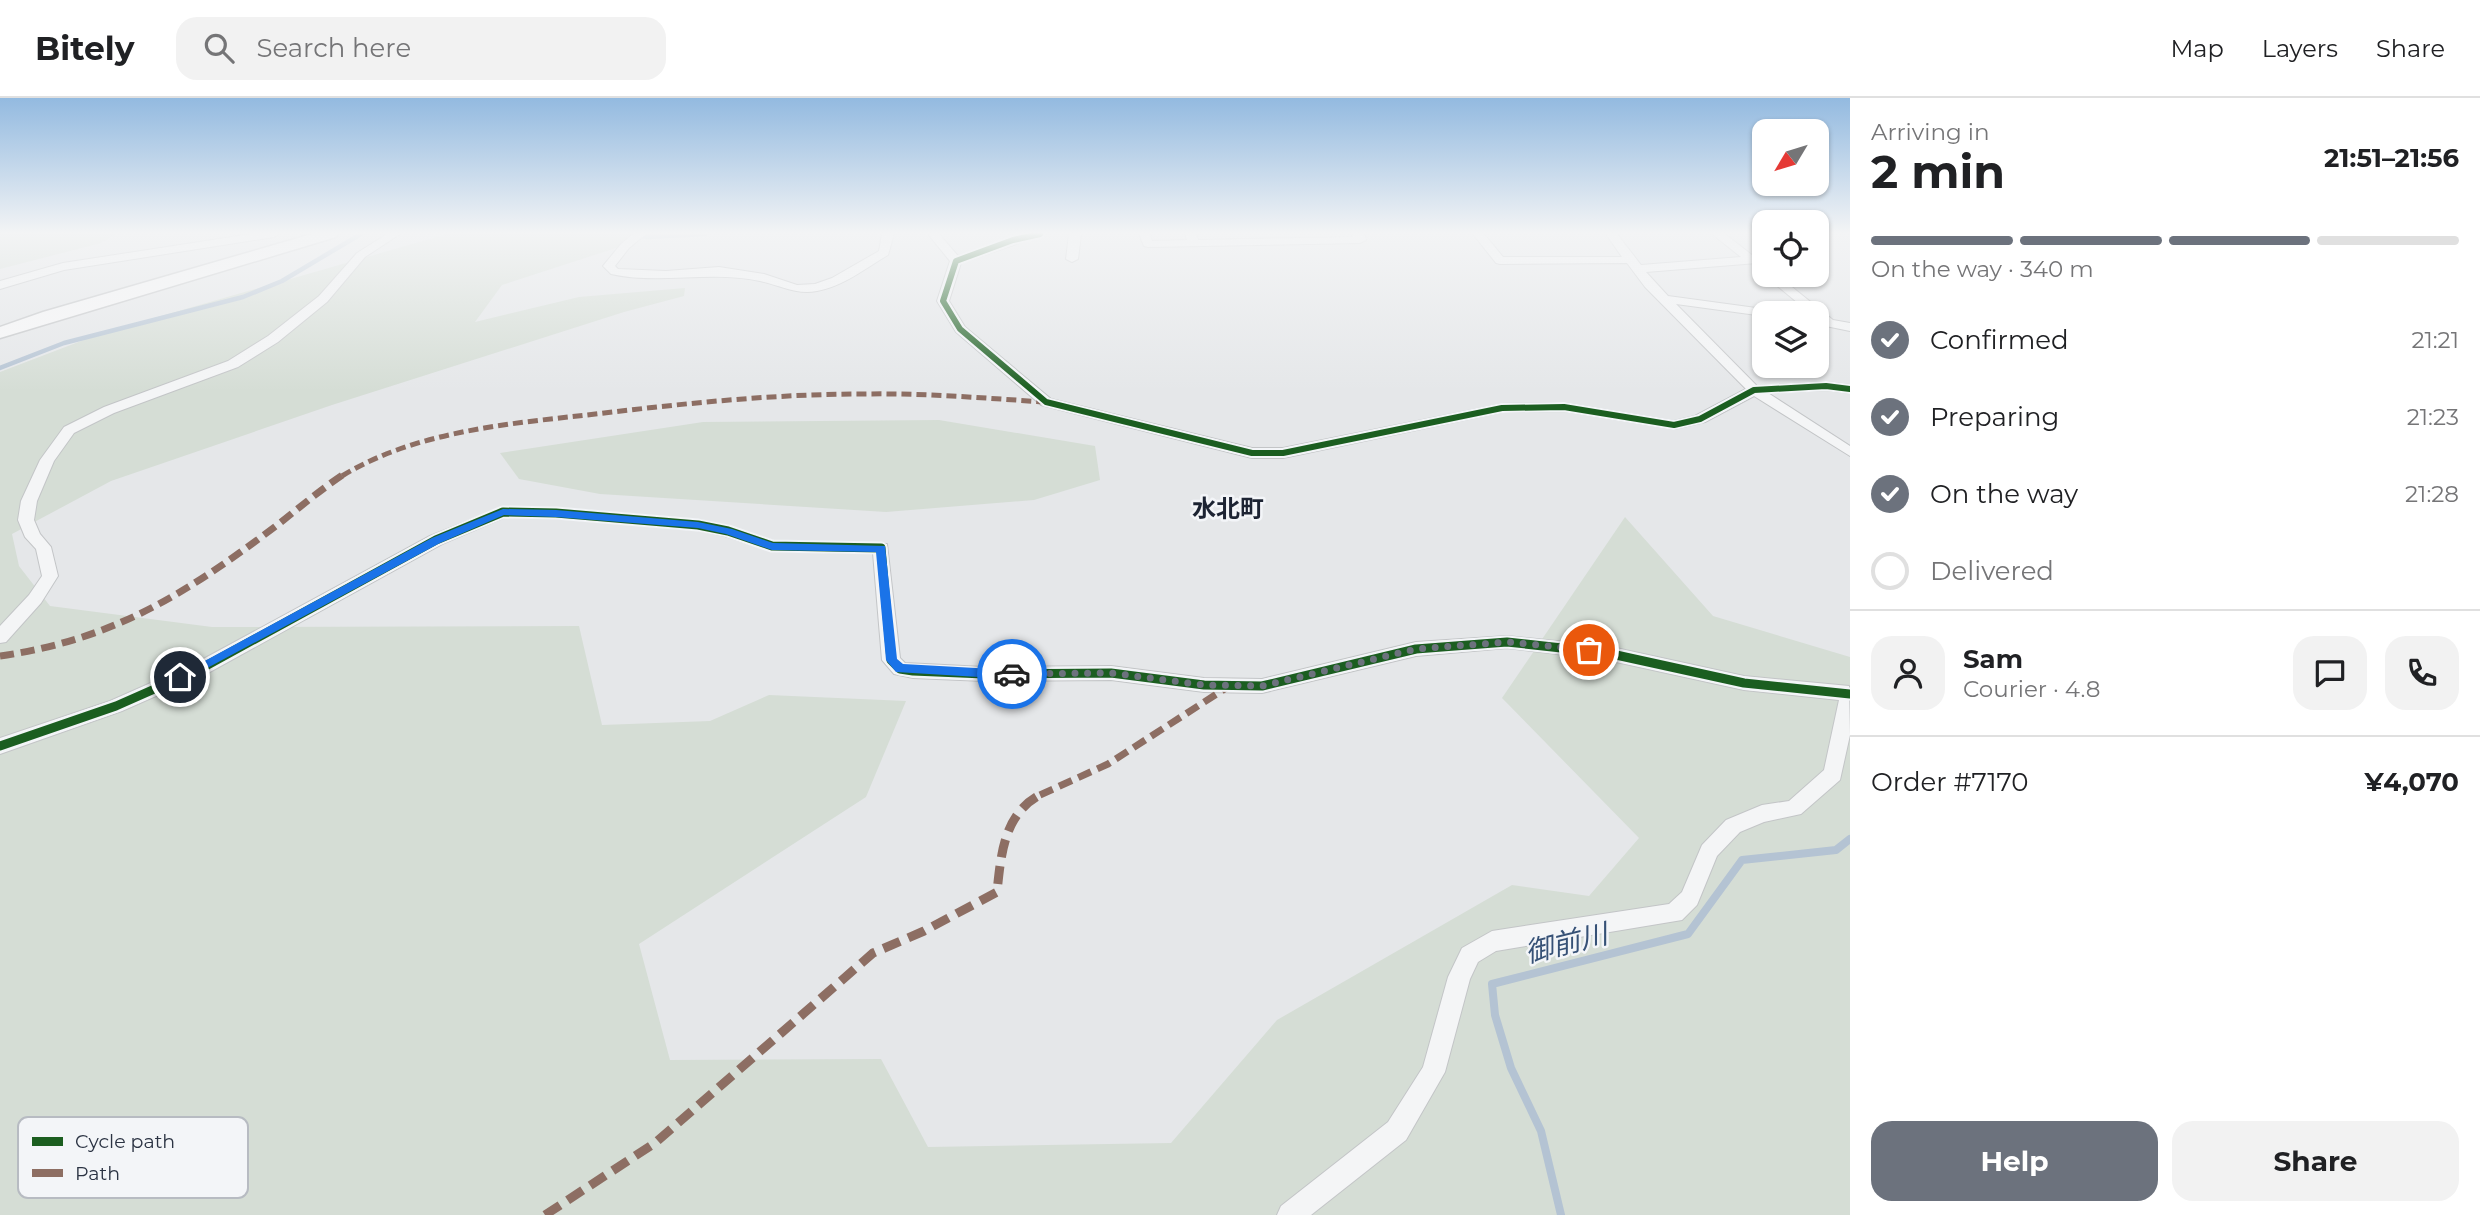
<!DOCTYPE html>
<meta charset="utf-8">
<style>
:root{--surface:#fff;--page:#f2f2f2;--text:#202124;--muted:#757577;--line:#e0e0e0;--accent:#6c727d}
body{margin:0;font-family:Montserrat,"Noto Sans JP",sans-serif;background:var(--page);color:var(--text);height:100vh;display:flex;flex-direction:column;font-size:26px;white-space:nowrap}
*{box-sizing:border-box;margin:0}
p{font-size:23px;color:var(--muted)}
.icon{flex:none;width:38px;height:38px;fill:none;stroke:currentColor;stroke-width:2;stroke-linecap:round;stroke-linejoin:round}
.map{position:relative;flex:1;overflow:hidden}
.drawer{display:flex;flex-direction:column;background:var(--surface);width:630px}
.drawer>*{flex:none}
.needle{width:46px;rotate:232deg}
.buttons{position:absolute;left:1752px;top:21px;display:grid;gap:14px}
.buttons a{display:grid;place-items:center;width:77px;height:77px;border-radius:14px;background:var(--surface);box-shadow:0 2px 5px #0004;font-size:35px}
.pin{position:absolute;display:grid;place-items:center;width:60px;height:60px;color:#fff;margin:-30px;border:4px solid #fff;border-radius:50%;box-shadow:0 2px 7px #0007}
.courier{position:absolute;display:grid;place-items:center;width:70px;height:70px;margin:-35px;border:5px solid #1a73e8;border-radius:50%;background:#fff;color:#222;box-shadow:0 2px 9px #0007}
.summary em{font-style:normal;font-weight:700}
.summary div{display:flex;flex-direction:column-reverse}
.summary{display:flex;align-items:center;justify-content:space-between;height:119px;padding:0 21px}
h1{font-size:46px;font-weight:700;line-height:52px}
.bar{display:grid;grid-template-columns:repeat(4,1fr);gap:10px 7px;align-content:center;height:84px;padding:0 21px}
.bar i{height:9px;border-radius:5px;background:var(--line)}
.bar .selected{background:var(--accent)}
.bar p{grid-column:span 4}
.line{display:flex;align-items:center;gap:18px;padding:0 21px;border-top:2px solid var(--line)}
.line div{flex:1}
.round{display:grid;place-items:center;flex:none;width:74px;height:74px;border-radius:21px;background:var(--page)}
ol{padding:0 21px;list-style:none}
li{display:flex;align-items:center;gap:21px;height:77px}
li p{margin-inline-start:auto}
li .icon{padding:7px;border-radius:50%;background:var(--accent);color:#fff;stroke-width:4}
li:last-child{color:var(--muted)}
li i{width:38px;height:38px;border:4px solid var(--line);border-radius:50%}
.button{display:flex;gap:14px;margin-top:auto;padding:14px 21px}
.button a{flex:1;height:80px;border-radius:21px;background:var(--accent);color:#fff;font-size:28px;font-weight:700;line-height:80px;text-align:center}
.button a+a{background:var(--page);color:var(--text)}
header{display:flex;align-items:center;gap:42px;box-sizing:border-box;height:98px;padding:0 35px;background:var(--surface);border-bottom:2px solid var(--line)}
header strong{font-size:33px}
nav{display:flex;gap:38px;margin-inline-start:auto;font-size:24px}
.search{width:490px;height:63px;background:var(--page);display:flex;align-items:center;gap:18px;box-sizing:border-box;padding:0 24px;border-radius:21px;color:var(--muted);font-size:26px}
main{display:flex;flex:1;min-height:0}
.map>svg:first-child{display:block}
.green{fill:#d5ddd5}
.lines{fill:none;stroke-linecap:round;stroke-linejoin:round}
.stream-far1{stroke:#b4c3d3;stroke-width:4.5}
.stream{stroke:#b4c3d3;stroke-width:8}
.street-casing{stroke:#c3c5c7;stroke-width:2}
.secondary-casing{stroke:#c3c5c7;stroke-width:3}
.street{fill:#f4f5f6;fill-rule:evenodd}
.secondary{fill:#f7f7f8;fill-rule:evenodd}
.quiet-far2{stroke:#8d6e63;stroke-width:5;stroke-dasharray:10 5;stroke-linecap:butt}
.quiet-far1{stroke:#8d6e63;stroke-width:7;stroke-dasharray:14 7;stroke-linecap:butt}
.quiet{stroke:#8d6e63;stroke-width:9;stroke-dasharray:18 9;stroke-linecap:butt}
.cycleway-far1-casing{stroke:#f3f5f8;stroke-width:10}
.cycleway-casing{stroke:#f3f5f8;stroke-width:13}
.cycleway-far1{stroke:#1b5e20;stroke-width:6}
.cycleway{stroke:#1b5e20;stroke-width:9}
.route{fill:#1a73e8}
.done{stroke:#6c727d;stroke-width:7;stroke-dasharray:0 12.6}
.labels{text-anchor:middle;stroke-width:5;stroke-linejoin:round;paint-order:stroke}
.quarter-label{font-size:24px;font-weight:bold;fill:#1d2433;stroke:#f3f5f8}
.near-water-label{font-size:28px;font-style:italic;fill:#365176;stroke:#f3f5f8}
.key{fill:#f3f5f8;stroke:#b7bbc2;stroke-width:2}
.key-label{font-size:19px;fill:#2b3343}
</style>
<header>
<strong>Bitely</strong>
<div class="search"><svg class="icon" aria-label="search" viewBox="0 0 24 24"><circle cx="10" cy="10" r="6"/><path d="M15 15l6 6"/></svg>Search here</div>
<nav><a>Map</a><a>Layers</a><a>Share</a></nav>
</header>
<main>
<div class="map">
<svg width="1850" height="1117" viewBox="0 0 1850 1117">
<rect width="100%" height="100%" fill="#e5e7e9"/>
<g class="green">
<polygon points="0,136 116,136 101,145 0,171"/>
<polygon points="447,136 644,136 616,150 502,187 475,224 579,199 685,190 684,198 624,214 332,307 111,383 12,436 19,468 50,508 212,529 579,528 602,627 710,623 769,597 906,603 866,699 639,846 670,962 881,961 928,1049 1171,1045 1277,922 1512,787 1589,798 1639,740 1502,600 1625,419 1713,518 1850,559 1850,1117 0,1117 0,274 102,235"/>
<polygon points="939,322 1095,348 1100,382 1034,402 886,414 600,396 519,381 500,355 703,324"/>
</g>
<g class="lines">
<g class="stream-far1">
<polyline points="631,136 647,139 705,136"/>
<polyline points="0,270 64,245 243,199 282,183 361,136"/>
</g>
<polyline class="stream" points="1561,1117 1541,1033 1511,970 1495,917 1492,886 1688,836 1742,762 1836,752 1850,741"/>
<g class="street-casing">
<g id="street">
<polygon points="251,136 279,136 274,139 64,172 0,191 0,183 63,165"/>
<polygon points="387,136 400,136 365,159 327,204 278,244 238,269 114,315 74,335 54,363 37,403 34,422 40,436 51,449 58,478 41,505 6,544 0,545 0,528 29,497 42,478 36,451 25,439 18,422 21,403 40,362 64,329 104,309 228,263 268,238 319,198 357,155"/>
<path d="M 633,136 L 646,136 L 629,150 L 615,168 L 618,171 L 666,173 L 719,169 L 764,176 L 797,187 L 815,186 L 832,180 L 879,153 L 882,136 L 894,136 L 888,157 C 866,170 842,189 817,193 C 795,197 780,187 760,183 C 709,172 660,187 611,176 L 603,168 L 621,146 Z"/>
<polygon points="928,136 939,136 958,158 1009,140 1045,136 961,165 949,203 965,229 1051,301 1252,350 1283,350 1502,306 1564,305 1674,323 1695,318 1746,291 1645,189 1627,165 1500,166 1496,165 1473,136 1484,136 1503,159 1622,159 1606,136 1617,136 1641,167 1741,159 1712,136 1725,136 1757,161 1757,165 1646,174 1668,198 1771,212 1773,215 1764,215 1764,218 1676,206 1757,288 1826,284 1850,287 1850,295 1826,292 1768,295 1850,348 1850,358 1754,298 1705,324 1674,331 1564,313 1502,314 1283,360 1252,360 1041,307 956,234 937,203 950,163"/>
<polygon points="1069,136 1081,136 1078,161 1072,164 1066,161"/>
<polygon points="1139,136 1150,136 1152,143 1187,142 1185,136 1196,136 1198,142 1353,139 1352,136 1364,136 1366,142 1360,145 1148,149 1144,148"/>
<polygon points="1764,177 1777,177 1833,222 1850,225 1850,233 1816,226 1816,215 1810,215"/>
<polygon points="503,409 556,410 698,422 728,428 773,443 887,446 900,560 905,565 984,569 1111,568 1204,580 1262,581 1416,544 1507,538 1607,548 1744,578 1849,588 1850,637 1840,682 1801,716 1764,724 1740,734 1717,758 1697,807 1682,822 1496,853 1478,864 1470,881 1445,974 1406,1042 1311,1117 1277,1117 1281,1108 1388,1024 1423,969 1448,879 1462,850 1492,833 1669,806 1682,794 1702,747 1726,722 1762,707 1789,703 1824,672 1839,602 1744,592 1607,562 1507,550 1416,558 1262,595 1204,594 1111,582 984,583 913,580 894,576 882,562 873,455 772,453 725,438 698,432 556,420 505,419 442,446 208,575 122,613 0,656 0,640 110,603 196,565 430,438"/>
</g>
</g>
<g class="secondary-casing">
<polygon id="secondary" points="312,136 338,136 336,139 0,240 0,229 43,214"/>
</g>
<use href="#street" class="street"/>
<use href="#secondary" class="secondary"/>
<path class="quiet-far2" d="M 342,378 C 414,334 505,326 587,317 C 679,306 771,296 863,296 C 924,295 984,300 1044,304"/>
<g class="quiet-far1">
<path d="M 0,558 C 113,542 187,495 276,428 C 299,410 320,392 344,376"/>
<polyline points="1040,697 1108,666 1226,590"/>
</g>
<path class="quiet" d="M 545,1117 L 655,1045 L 873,855 L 924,833 L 997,794 C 1001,756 1004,713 1044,695"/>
<g class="cycleway-far1-casing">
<polyline id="cycleway-far1" points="1040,136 1013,142 956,163 943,203 960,231 1046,304 1252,355 1283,355 1502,310 1564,309 1674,327 1700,321 1754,292 1826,288 1850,291"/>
</g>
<g class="cycleway-casing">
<polyline id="cycleway" points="0,648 116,608 202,570 436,442 503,414 556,415 698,427 728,433 772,448 881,450 891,562 900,571 913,573 984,576 1111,575 1204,587 1262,588 1416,551 1507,544 1607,555 1744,585 1850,596"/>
</g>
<use href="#cycleway-far1" class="cycleway-far1"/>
<use href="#cycleway" class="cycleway"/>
</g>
<linearGradient id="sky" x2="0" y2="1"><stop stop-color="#93bae0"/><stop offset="0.46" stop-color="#f3f4f5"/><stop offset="1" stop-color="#f3f4f5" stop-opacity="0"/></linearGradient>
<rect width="1850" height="293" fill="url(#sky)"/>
<polygon class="route" points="503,411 556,412 698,424 732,431 773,445 885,448 897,561 903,566 1012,572 1018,576 1012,581 896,574 886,562 876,454 772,452 726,436 698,430 556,419 504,417 440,445 185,582 180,584 175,579 432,440"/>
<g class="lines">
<polyline class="done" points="1012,576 1111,575 1204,587 1262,588 1416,551 1507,544 1589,552"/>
</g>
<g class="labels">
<g class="quarter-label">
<text x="1228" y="419">水北町</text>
</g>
<g class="near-water-label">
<text transform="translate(1566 845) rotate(-14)" y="10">御前川</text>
</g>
</g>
<rect x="18" y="1019" width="230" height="81" rx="10" class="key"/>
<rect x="32" y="1039" width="31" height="9" fill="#1b5e20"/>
<rect x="32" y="1071" width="31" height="8" fill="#8d6e63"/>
<g class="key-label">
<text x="75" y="1050">Cycle path</text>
<text x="75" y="1082">Path</text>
</g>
</svg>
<div class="buttons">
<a><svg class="needle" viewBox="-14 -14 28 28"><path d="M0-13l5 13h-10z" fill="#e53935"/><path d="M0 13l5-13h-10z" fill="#757577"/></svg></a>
<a><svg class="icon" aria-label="locate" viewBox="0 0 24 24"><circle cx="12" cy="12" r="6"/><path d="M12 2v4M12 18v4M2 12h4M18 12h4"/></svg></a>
<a><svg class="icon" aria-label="layers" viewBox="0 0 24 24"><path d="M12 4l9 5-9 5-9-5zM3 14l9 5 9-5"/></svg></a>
</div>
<div class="pin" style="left:1589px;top:552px;background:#ea580c"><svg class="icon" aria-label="bag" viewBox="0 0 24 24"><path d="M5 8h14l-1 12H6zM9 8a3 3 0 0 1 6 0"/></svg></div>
<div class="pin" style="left:180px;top:579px;background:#1f2937"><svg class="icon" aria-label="home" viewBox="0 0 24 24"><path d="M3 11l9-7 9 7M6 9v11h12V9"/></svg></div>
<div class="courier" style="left:1012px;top:576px"><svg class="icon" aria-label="car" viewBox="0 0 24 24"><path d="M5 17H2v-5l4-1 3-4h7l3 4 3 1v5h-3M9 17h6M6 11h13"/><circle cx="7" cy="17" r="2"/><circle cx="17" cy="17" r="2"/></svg></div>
</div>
<section class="drawer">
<div class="summary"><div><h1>2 min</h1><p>Arriving in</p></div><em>21:51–21:56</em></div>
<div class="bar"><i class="selected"></i><i class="selected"></i><i class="selected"></i><i></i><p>On the way · 340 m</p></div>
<ol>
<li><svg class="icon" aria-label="check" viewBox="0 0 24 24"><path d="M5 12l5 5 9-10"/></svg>Confirmed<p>21:21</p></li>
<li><svg class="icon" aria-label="check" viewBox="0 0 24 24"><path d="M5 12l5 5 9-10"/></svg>Preparing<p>21:23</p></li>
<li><svg class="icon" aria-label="check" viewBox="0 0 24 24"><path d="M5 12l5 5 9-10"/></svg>On the way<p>21:28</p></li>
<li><i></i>Delivered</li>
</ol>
<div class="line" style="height:126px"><a class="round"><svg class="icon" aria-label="person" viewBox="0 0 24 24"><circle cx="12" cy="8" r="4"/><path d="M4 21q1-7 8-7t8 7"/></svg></a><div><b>Sam</b><p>Courier · 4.8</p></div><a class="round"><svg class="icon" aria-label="chat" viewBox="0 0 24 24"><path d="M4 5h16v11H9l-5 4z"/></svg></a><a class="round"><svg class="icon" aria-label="phone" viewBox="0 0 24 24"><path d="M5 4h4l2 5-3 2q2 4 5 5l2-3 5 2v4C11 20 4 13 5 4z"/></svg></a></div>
<div class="line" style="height:91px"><div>Order #7170</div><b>¥4,070</b></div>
<div class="button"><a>Help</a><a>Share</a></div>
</section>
</main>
